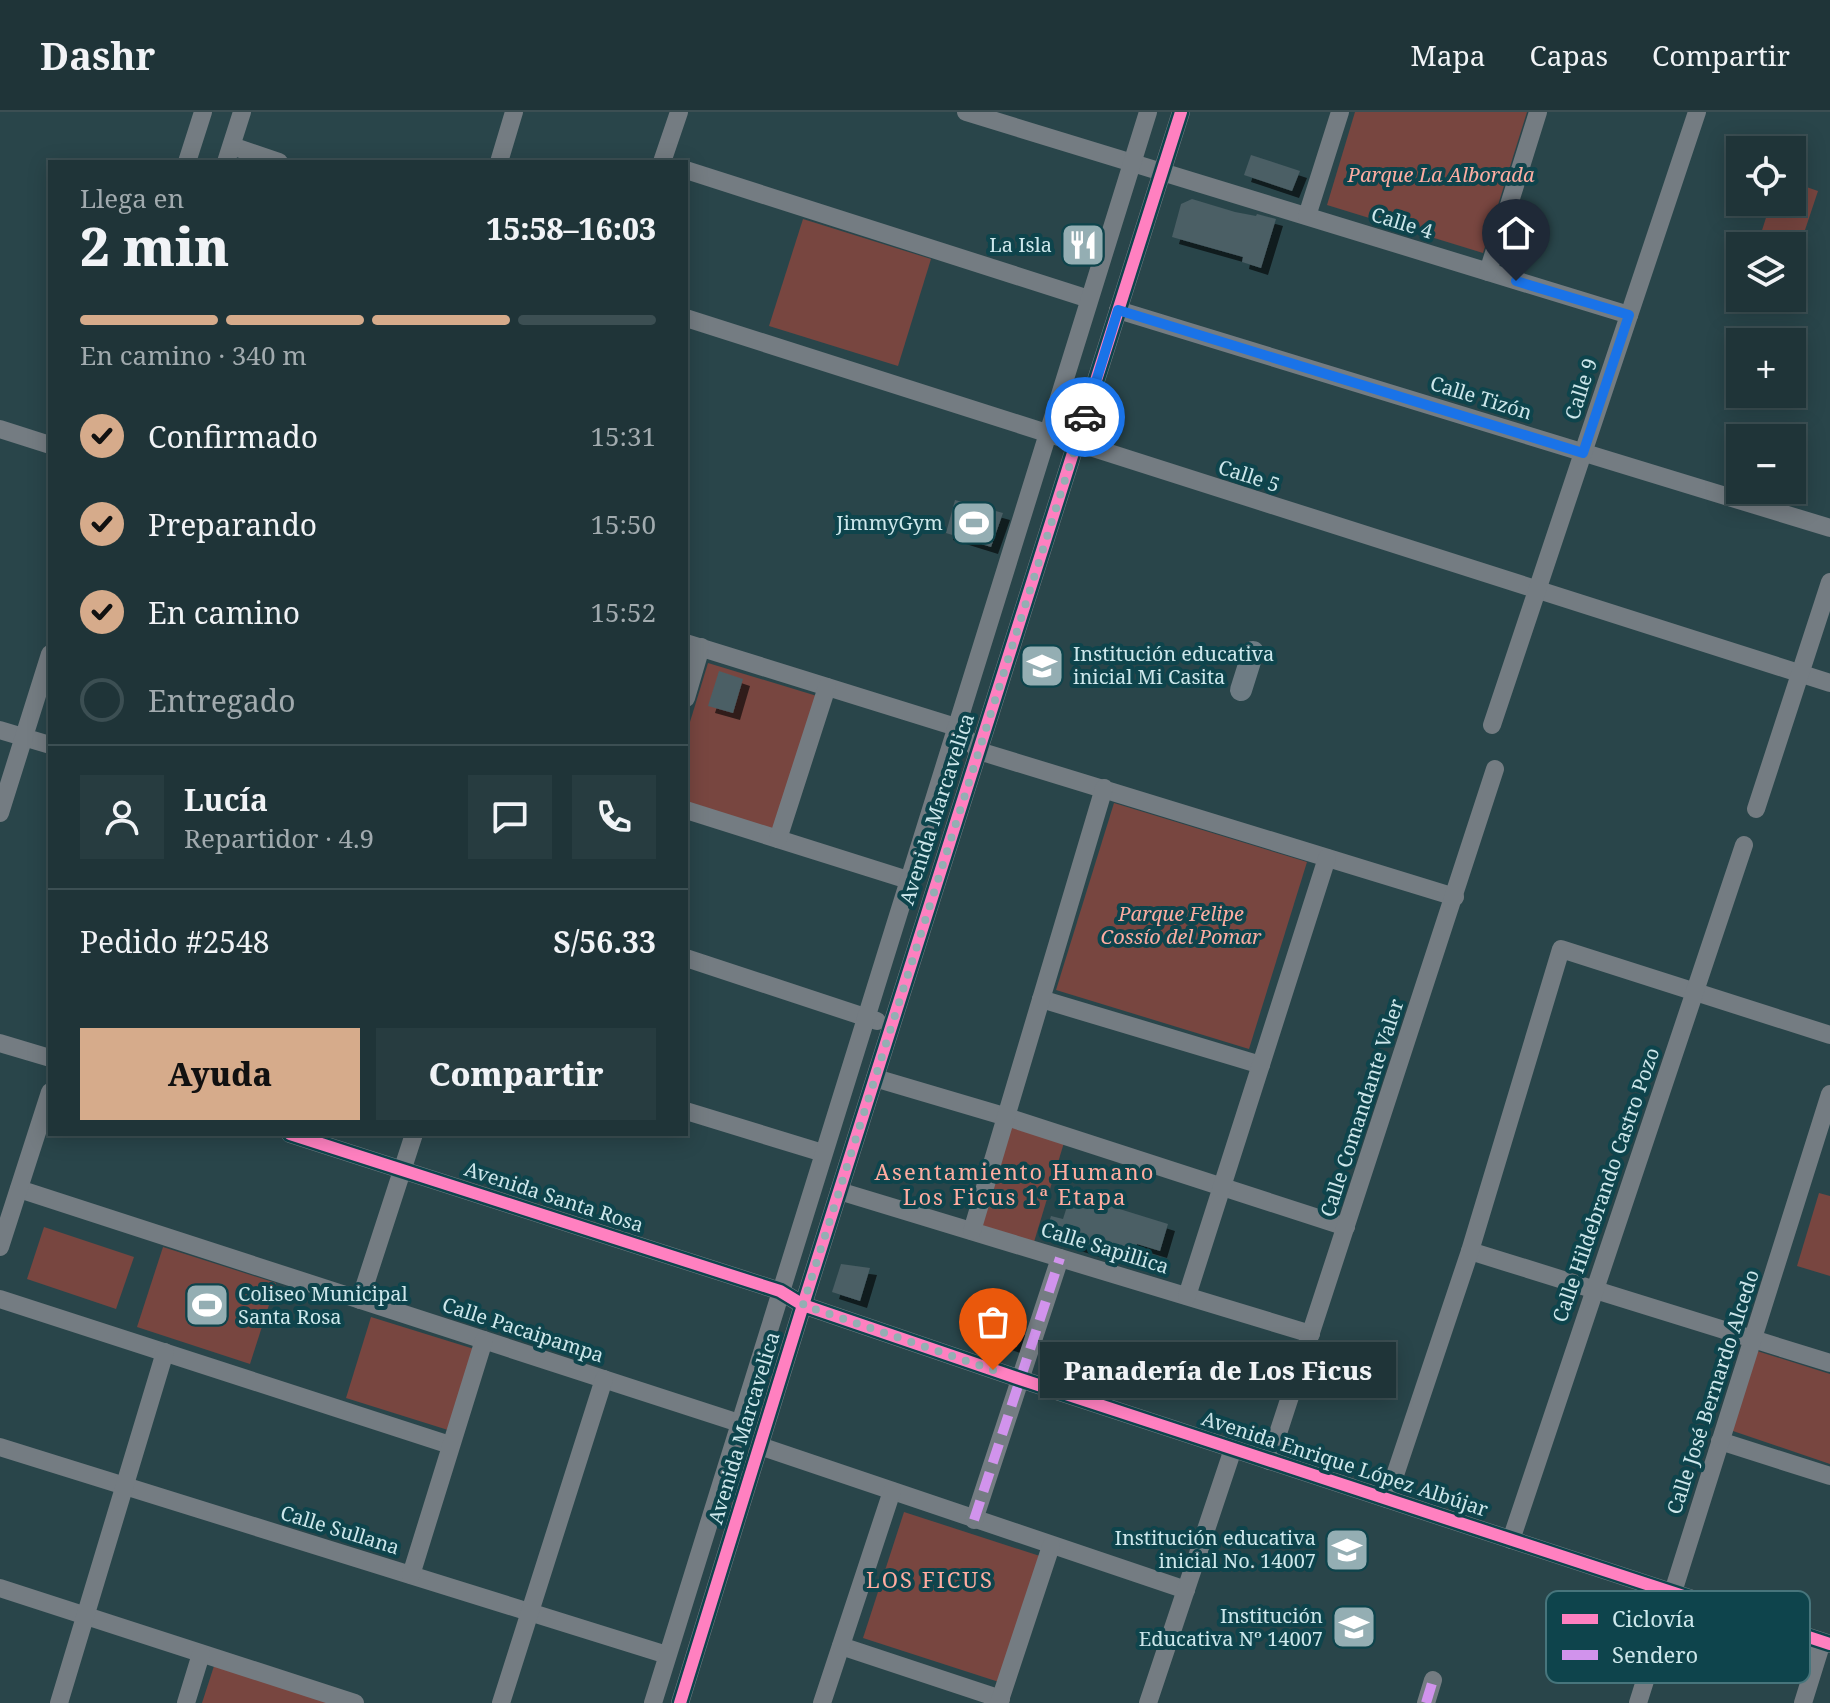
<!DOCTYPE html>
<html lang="es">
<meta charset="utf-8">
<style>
:root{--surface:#1f3438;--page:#273c40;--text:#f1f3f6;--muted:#a1aaae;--line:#3c4f53;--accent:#d6ab8b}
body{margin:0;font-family:"Noto Serif",serif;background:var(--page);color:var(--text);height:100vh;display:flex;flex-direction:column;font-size:30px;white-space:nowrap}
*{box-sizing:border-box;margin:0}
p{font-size:26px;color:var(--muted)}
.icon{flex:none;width:44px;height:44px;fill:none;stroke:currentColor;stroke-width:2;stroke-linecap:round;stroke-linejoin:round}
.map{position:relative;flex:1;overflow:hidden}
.details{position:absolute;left:48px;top:48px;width:640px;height:976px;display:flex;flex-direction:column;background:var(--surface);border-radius:0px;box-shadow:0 4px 20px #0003,0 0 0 2px var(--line)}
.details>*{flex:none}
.controls{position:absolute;left:1726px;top:24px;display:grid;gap:16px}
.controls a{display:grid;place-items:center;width:80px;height:80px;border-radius:0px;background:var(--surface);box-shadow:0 4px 20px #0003,0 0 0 2px var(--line);font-size:40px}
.pin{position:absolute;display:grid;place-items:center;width:68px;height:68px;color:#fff;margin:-82px -34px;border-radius:50% 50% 50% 0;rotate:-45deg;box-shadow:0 0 8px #0007}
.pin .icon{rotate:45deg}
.courier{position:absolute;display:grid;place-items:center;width:80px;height:80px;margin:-40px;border:6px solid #1a73e8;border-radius:50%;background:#fff;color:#222;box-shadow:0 2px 10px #0007}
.bubble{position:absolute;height:56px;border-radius:0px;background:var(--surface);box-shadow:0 4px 20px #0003,0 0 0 2px var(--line);font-size:26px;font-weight:800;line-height:56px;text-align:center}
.headline em{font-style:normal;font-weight:800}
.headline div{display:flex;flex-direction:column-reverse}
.headline{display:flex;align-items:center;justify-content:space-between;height:136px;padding:0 32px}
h1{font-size:52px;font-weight:800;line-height:60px}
.bar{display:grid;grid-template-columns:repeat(4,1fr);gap:12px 8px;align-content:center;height:96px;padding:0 32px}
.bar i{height:10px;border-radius:6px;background:var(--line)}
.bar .on{background:var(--accent)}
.bar p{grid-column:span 4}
.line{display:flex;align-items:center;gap:20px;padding:0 32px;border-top:2px solid var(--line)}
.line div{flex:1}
.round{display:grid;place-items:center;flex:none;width:84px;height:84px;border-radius:0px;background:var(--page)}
ol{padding:0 32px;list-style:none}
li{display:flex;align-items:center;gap:24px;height:88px}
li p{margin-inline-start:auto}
li .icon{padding:8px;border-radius:50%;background:var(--accent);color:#111;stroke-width:4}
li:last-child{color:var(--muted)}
li i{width:44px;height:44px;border:4px solid var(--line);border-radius:50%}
.cta{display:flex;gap:16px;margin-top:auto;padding:16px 32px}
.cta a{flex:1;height:92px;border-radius:0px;background:var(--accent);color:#111;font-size:32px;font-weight:800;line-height:92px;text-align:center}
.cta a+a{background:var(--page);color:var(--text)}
header{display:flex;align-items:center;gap:48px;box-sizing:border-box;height:112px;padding:0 40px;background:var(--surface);border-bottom:2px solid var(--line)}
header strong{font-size:38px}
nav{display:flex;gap:44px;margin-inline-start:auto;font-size:28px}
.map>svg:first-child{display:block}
.green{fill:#784640}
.building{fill:#4b5f65;filter:url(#shadow)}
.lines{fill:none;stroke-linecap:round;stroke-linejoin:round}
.minor{stroke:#747c82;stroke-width:18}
.major{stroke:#6e7c84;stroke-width:22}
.quiet{stroke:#d193ec;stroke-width:10;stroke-dasharray:20 10;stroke-linecap:butt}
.cycleway-casing{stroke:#0e444c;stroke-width:17}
.cycleway{stroke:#ff80c0;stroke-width:12}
.done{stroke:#94aeb3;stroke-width:8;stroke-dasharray:0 14.4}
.route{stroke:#1a73e8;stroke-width:10}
.labels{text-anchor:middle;stroke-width:8;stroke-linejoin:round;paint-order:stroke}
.park-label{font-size:20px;font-style:italic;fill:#fdada2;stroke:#0e444c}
.street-label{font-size:20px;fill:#cde7eb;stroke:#0e444c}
.poi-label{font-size:20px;fill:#cde7eb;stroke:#0e444c;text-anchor:end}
.neighbourhood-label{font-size:22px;letter-spacing:2px;fill:#ffaca0;stroke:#0e444c}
.key{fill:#0e444c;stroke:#47757c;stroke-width:2}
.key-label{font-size:22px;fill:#cde7eb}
</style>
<header>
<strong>Dashr</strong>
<nav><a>Mapa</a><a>Capas</a><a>Compartir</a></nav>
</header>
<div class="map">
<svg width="1830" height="1591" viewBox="0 0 1830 1591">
<defs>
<filter id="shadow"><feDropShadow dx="7" dy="7" stdDeviation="0" flood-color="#0009"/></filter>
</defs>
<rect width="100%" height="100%" fill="#29454a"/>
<g class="green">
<polygon points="1355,0 1527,0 1483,141 1327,93"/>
<polygon points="1792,70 1818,79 1792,157 1792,134 1757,134 1771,90 1792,90"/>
<polygon points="803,107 931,147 898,254 769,214"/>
<polygon points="708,551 817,584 776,720 686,693 686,623"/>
<polygon points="1114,691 1307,750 1249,937 1056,878"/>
<polygon points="1009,1008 1066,1024 1034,1130 973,1111"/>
<polygon points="1819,1081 1830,1084 1830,1164 1797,1154"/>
<polygon points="44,1115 134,1145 116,1197 27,1167"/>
<polygon points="163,1135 276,1171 250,1252 137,1215"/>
<polygon points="371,1205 474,1237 448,1318 346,1286"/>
<polygon points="1757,1239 1830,1262 1830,1352 1730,1318"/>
<polygon points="904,1400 1043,1445 1002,1571 863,1526"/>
<polygon points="214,1554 332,1591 202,1591"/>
</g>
<g class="building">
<polygon points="1251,43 1300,59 1292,79 1244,63"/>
<polygon points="1192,87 1235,100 1256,104 1257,102 1276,107 1261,156 1242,150 1243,145 1172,125 1181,92"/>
<polygon points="955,388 1003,401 991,435 946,421"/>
<polygon points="719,559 743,567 733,601 708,594"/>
<polygon points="1071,1082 1168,1112 1160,1139 1137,1132 1131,1150 1045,1123 1051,1104 1063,1107"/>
<polygon points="841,1152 870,1156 860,1189 832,1180"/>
<polygon points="1002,1211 1024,1218 1016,1235 999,1229"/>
</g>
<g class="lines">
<g class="minor">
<polyline points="966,0 1629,203"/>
<polyline points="232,34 279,50"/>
<polyline points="187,50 203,0"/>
<polyline points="226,50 242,0"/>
<polyline points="499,50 514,0"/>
<polyline points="662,50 679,0"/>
<polyline points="686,58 1089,187"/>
<polyline points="1307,104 1340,0"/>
<polyline points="1488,160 1538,0"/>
<polyline points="1118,198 1830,416"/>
<polyline points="686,206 1830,571"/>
<polyline points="0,317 50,333"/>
<polyline points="686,531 956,615 979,639 1455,785"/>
<polyline points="686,586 701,535"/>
<polyline points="1492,613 1697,0"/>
<polyline points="0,618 50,633"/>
<polyline points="1756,697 1830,470"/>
<polyline points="686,698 908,768"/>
<polyline points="0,701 50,542"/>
<polyline points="778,727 827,575"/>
<polyline points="686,846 877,909"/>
<polyline points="1041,887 1261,953"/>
<polyline points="0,931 50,946"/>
<polyline points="875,966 1007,1005 1346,1115"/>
<polyline points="686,999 823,1041"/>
<polyline points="290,1022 780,1179 803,1193 1020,1267 1830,1532"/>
<polyline points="19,1077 739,1311"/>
<polyline points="839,1079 1311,1222"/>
<polyline points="972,1119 1104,676"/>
<polyline points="0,1135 50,980"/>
<polyline points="1470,1139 1830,1251"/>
<polyline points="1187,1184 1327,746"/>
<polyline points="0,1187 450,1333"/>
<polyline points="360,1188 414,1022"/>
<polyline points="1720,1329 1830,1364"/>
<polyline points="760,1334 1186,1478"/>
<polyline points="0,1335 667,1543"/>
<polyline points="1269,1349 1495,657"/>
<polyline points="1387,1387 1470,1139 1561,837 1830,923"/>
<polyline points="974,1408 1060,1146"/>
<polyline points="1511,1428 1744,733"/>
<polyline points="411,1463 484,1228"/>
<polyline points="0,1476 355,1591"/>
<polyline points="841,1534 1001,1587"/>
<polyline points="59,1591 165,1240"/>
<polyline points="186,1591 201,1542"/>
<polyline points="501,1591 604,1267"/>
<polyline points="653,1591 1148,0"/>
<polyline points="680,1591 803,1193 1181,0"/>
<polyline points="822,1591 892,1379"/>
<polyline points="999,1591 1051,1434"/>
<polyline points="1148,1591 1233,1337"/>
<polyline points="1426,1591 1433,1568"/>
<polyline points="1638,1591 1830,982"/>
<polyline points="1803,1591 1822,1530"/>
</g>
<polyline class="major" points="1241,578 1253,540"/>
<g class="quiet">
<polyline points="974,1408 1060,1146"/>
<polyline points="1426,1591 1433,1568"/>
</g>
<g class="cycleway-casing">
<g id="cycleway">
<polyline points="290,1022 780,1179 803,1193 1020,1267 1830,1532"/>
<polyline points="680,1591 803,1193 1181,0"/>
</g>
</g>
<use href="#cycleway" class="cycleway"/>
</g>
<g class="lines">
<polyline class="done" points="993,1258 803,1193 1085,305"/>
<polyline class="route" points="1085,305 1118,198 1583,341 1629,203 1516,169"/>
</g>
<defs>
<g id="restaurant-square" transform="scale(2.3)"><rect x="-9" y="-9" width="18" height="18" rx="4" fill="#94aeb3" stroke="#0e444c"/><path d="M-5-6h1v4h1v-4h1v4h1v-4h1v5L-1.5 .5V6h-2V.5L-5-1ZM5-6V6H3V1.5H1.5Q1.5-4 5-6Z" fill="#fff"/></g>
<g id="stadium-square" transform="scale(2.3)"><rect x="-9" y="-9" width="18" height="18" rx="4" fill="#94aeb3" stroke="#0e444c"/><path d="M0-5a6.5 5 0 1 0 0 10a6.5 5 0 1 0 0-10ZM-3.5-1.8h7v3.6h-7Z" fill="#fff"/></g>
<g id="school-square" transform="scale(2.3)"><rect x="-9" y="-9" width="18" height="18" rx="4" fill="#94aeb3" stroke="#0e444c"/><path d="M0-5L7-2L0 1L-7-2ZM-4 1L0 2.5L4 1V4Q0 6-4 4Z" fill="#fff"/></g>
</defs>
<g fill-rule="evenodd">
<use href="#restaurant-square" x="1083" y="133"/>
<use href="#stadium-square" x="974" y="411"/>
<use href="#school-square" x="1042" y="554"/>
<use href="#stadium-square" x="207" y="1193"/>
<use href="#school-square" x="1347" y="1438"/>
<use href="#school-square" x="1354" y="1515"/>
</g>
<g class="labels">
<g class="park-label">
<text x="1441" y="70">Parque La Alborada</text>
<text x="1181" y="809">Parque Felipe<tspan x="1181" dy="23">Cossío del Pomar</tspan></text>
</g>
<g class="street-label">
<text transform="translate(1402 111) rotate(17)" y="7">Calle 4</text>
<text transform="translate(1581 277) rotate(-72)" y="7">Calle 9</text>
<text transform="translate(1481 286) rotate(17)" y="7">Calle Tizón</text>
<text transform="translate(1249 364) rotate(18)" y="7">Calle 5</text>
<text transform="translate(937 697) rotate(-72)" y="7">Avenida Marcavelica</text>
<text transform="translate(1362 996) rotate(-72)" y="7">Calle Comandante Valer</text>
<text transform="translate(1606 1073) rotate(-71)" y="7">Calle Hildebrando Castro Pozo</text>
<text transform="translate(554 1085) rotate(18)" y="7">Avenida Santa Rosa</text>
<text transform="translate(1105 1136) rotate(17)" y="7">Calle Sapillica</text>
<text transform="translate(523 1218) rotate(18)" y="7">Calle Pacaipampa</text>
<text transform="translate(1713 1280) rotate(-72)" y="7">Calle José Bernardo Alcedo</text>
<text transform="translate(744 1316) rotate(-73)" y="7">Avenida Marcavelica</text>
<text transform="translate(1345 1352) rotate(18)" y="7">Avenida Enrique López Albújar</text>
<text transform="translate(340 1418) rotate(17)" y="7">Calle Sullana</text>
</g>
<g class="poi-label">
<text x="1052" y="140">La Isla</text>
<text x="943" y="418">JimmyGym</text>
<text x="1073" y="549" text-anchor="start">Institución educativa<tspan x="1073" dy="23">inicial Mi Casita</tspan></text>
<text x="238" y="1189" text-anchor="start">Coliseo Municipal<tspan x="238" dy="23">Santa Rosa</tspan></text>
<text x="1316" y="1433">Institución educativa<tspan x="1316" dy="23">inicial No. 14007</tspan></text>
<text x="1323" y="1511">Institución<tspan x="1323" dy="23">Educativa Nº 14007</tspan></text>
</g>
<g class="neighbourhood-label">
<text x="1015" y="1068">Asentamiento Humano<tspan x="1015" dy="25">Los Ficus 1ª Etapa</tspan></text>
<text x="930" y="1476">LOS FICUS</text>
</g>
</g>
<rect x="1546" y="1479" width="264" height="92" rx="12" class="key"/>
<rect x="1562" y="1502" width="36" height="10" fill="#ff80c0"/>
<rect x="1562" y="1538" width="36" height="10" fill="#d193ec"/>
<g class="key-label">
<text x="1612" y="1515">Ciclovía</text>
<text x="1612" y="1551">Sendero</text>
</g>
</svg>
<div class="controls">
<a><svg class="icon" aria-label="locate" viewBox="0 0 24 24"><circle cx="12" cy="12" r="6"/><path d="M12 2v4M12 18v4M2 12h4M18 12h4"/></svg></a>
<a><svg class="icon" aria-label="layers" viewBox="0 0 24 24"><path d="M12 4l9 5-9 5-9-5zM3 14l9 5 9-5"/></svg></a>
<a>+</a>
<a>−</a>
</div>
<div class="pin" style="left:993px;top:1258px;background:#ea580c"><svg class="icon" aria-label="bag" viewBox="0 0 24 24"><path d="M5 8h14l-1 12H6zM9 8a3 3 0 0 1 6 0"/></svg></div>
<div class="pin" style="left:1516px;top:169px;background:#1f2937"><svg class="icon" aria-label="home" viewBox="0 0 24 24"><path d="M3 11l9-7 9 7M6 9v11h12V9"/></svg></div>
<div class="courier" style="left:1085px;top:305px"><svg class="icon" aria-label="car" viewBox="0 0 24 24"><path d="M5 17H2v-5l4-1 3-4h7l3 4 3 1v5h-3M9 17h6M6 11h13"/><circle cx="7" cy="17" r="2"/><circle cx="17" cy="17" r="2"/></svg></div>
<div class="bubble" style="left:1040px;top:1230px;width:356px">Panadería de Los Ficus</div>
<section class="details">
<div class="headline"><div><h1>2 min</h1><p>Llega en</p></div><em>15:58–16:03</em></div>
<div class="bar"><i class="on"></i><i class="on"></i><i class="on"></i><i></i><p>En camino · 340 m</p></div>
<ol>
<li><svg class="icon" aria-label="check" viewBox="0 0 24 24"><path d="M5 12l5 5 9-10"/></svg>Confirmado<p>15:31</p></li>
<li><svg class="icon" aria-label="check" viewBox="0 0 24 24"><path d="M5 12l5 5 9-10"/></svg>Preparando<p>15:50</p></li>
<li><svg class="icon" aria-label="check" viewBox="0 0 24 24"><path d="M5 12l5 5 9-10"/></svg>En camino<p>15:52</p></li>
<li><i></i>Entregado</li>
</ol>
<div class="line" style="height:144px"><a class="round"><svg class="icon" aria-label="person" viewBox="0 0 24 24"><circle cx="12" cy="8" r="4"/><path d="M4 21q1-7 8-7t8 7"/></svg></a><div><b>Lucía</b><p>Repartidor · 4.9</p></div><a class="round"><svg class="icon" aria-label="chat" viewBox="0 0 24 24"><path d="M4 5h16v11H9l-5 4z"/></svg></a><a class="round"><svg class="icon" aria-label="phone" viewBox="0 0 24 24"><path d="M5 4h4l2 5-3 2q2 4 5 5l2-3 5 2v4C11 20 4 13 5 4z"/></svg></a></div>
<div class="line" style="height:104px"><div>Pedido #2548</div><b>S/56.33</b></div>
<div class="cta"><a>Ayuda</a><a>Compartir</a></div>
</section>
</div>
